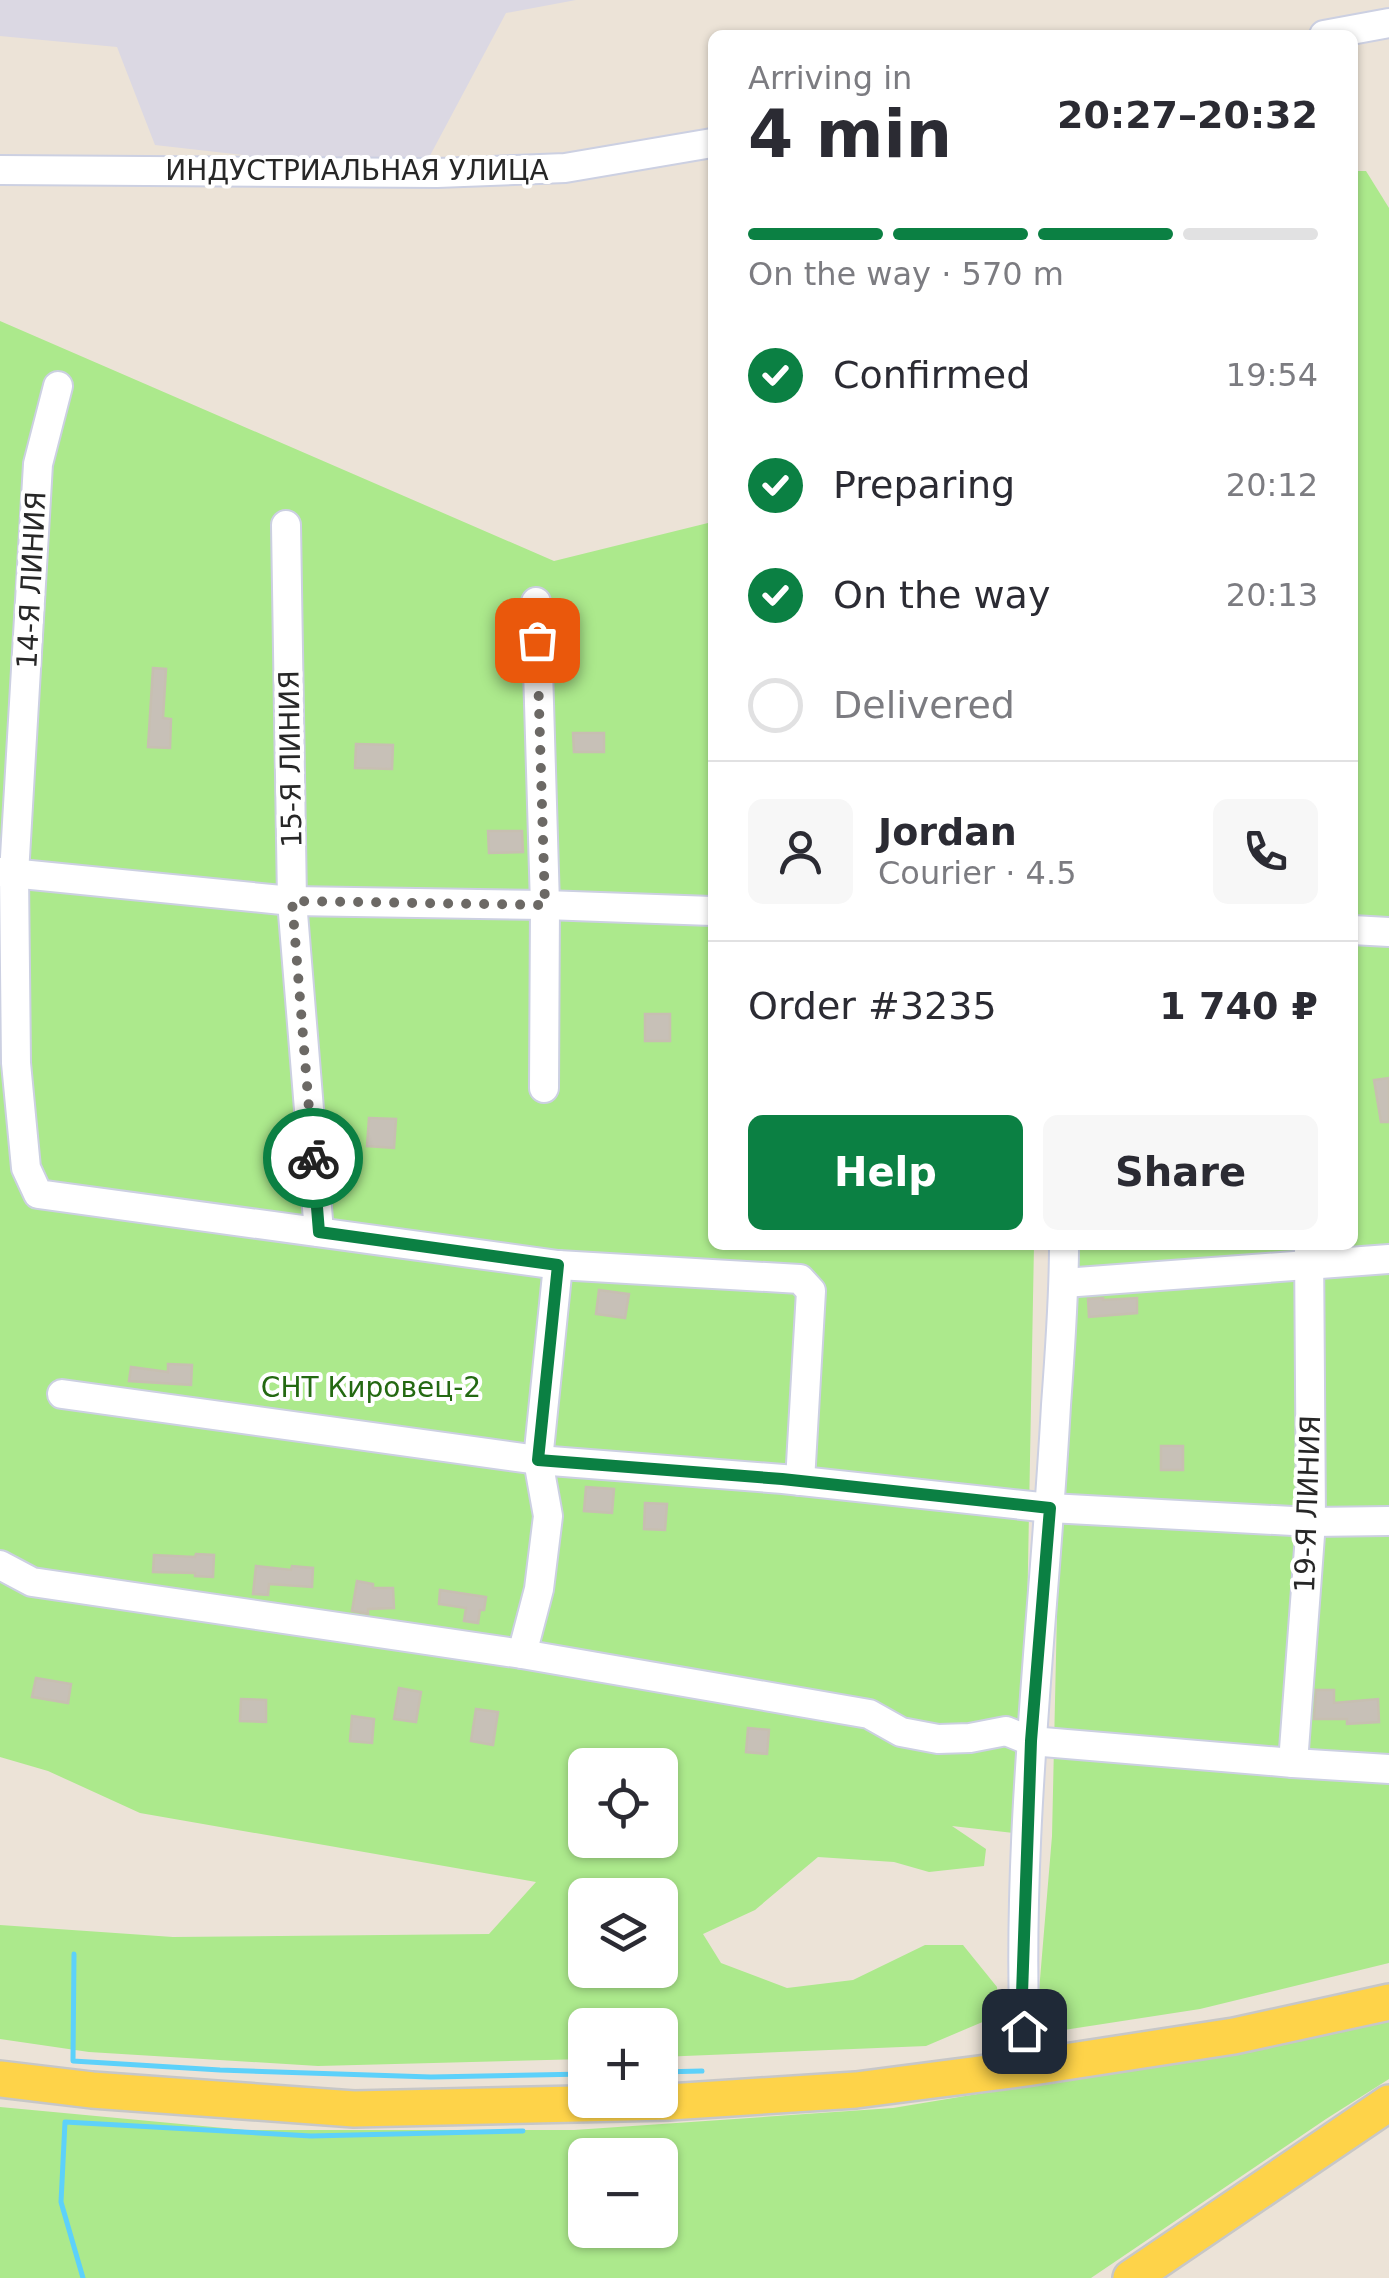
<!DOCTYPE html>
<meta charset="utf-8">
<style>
:root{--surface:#fff;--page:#f7f7f7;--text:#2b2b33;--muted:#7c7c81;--line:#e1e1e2;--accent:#0b8043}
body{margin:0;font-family:"DejaVu Sans",sans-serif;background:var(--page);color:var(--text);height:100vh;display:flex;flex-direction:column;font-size:38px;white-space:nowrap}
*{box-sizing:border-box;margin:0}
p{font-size:32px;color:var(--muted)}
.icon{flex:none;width:55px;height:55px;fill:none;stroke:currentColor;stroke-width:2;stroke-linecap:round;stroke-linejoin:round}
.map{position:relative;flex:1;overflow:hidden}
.panel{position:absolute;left:708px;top:30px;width:650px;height:1220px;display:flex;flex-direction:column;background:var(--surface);border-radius:15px;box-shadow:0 2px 8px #0004}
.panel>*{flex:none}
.tools{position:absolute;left:568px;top:1748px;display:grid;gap:20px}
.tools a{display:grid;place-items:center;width:110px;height:110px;border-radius:15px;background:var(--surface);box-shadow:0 2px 8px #0004;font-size:50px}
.pin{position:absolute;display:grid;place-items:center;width:85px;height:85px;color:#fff;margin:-42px;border-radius:20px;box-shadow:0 5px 15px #0006}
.courier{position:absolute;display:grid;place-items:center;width:100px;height:100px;margin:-50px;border:8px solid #0b8043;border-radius:50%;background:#fff;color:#222;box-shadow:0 2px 12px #0007}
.overview em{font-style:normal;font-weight:700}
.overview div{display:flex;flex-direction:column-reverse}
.overview{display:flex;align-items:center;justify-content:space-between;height:170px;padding:0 40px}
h1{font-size:65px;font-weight:700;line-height:75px}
.bar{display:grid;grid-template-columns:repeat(4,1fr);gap:15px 10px;align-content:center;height:120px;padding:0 40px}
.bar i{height:12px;border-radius:8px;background:var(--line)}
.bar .selected{background:var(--accent)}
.bar p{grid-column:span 4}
.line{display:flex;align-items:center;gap:25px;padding:0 40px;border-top:2px solid var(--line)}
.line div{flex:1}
.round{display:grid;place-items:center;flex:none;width:105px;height:105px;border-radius:15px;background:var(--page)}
ol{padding:0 40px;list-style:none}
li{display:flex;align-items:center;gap:30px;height:110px}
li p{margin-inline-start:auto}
li .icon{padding:10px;border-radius:50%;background:var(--accent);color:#fff;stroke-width:4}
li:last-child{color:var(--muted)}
li i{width:55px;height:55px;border:5px solid var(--line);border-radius:50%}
.cta{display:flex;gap:20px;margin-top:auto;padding:20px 40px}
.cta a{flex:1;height:115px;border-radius:15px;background:var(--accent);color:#fff;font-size:40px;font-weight:700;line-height:115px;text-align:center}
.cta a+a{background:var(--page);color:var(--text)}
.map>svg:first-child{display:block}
.industrial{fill:#dbd8e3}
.green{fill:#ace98c;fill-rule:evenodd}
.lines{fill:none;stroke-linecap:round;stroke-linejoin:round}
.stream{stroke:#5dd1fa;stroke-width:5}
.building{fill:#c7c0b7;stroke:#c7bfb1;stroke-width:2.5}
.minor-casing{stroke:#ccd0e2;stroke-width:32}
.major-casing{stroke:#c7c7c7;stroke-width:40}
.minor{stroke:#fff;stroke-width:28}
.major{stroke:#fed349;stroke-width:35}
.done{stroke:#6c6965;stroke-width:10;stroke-dasharray:0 18}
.route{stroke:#0b8043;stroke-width:12}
.labels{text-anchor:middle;stroke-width:8;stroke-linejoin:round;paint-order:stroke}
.street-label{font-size:28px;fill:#272727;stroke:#fff}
.park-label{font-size:28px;fill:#246912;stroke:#fff}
</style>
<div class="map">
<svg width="1389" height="2278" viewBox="0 0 1389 2278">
<rect width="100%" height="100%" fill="#ece3d7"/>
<polygon class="industrial" points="0,0 576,0 506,13 425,165 297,161 155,145 117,47 0,36"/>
<g class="green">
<polygon points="1352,171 1366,171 1389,208 1389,929 1353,927"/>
<path d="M 0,321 L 554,561 L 712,522 L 712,1245 L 1034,1245 L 1023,1834 L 952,1826 L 986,1849 L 984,1866 L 929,1872 L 894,1862 L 818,1857 L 755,1910 L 703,1934 L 721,1963 L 787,1988 L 853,1980 L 925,1945 L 963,1945 L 997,1987 L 999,2015 L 926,2046 L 660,2057 L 660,2025 L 585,2025 L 585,2059 L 318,2066 L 89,2052 L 0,2039 L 0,1925 L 173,1937 L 489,1934 L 536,1882 L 140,1813 L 48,1771 L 0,1757 ZM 585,1765 L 660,1765 L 660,1840 L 585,1840 ZM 585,1895 L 660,1895 L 660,1970 L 585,1970 Z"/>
<polygon points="1353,945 1389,947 1389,1963 1200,2009 1051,2032 1037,2015 1052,1836 1064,1298 1063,1245 1352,1245"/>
<path d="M 1389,2021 L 1389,2079 L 1326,2119 L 1091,2278 L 0,2278 L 0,2107 L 245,2130 L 574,2130 L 893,2108 L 1241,2050 ZM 585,2155 L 660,2155 L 660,2230 L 585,2230 Z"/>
</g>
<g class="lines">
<g class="stream">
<polyline points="74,1954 73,2061 220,2070 431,2077 585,2074"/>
<polyline points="660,2072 702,2071"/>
<polyline points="83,2278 61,2202 65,2122 311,2136 523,2131"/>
</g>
</g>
<g class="building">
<polygon points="153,668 166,669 163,718 171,719 170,748 148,747"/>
<polygon points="573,733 604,733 604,752 574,752"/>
<polygon points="356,744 393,745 392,769 355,768"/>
<polygon points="488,831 522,831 523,852 489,853"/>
<rect x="645" y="1014" width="25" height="27"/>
<polygon points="1389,1078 1389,1122 1381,1122 1374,1080"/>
<polygon points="369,1118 396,1119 394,1148 367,1146"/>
<polygon points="599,1290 629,1294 625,1318 596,1314"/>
<polygon points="1103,1298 1103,1300 1137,1298 1137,1313 1089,1317 1088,1299"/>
<polygon points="168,1364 192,1365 191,1385 129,1381 131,1367 168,1372"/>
<rect x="1161" y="1446" width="22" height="24"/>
<polygon points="586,1487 614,1489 612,1513 584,1511"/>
<polygon points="645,1503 667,1504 665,1530 644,1529"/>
<polygon points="196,1554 214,1555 213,1577 195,1576 195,1573 153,1572 154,1555 195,1557"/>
<polygon points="256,1566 291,1570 292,1566 313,1568 312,1587 269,1584 268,1595 253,1594"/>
<polygon points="357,1581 373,1584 373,1588 393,1588 394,1608 368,1609 368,1614 352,1611"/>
<polygon points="440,1590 486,1597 484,1610 480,1610 478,1623 464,1621 466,1608 439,1604"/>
<polygon points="36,1678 71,1684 68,1703 32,1697"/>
<polygon points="399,1688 421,1692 416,1722 394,1719"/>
<polygon points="1316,1690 1334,1690 1334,1703 1378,1699 1379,1722 1347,1724 1347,1719 1314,1719"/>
<polygon points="241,1699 266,1700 266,1722 240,1721"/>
<polygon points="476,1709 498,1712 493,1745 471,1741"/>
<polygon points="352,1716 374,1719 372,1743 350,1741"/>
<polygon points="748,1728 769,1730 767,1754 746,1752"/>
</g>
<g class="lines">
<g class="minor-casing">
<g id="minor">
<polyline points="1324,35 1389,23"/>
<polyline points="0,170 437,173 565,168 712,143"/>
<polyline points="58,386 38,464 14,874 16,1063 26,1168 38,1194 558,1265 800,1279 811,1291 800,1481"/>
<polyline points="286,525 292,901 319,1232"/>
<polyline points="536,602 545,905 544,1088"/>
<polyline points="0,872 292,901 545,905 712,911"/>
<polyline points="1352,930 1389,932"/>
<polyline points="1064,1283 1389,1259"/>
<polyline points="62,1394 538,1460 783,1479 1050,1508 1311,1522 1389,1521"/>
<polyline points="0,1565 32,1582 522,1654 869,1714 901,1732 938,1739 970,1738 1006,1731 1031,1741 1293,1763 1389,1769"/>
<polyline points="522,1654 539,1589 548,1516 538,1460 558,1265"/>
<polyline points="1293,1763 1311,1522 1309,1245"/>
<path d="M 1026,2068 C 1014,1847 1044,1626 1056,1405 C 1060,1352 1064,1298 1064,1245"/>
</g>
</g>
<g class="major-casing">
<g id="major">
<polyline points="0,2079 92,2090 354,2109 669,2102 856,2090 1026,2068 1234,2036 1389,2002"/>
<polyline points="1131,2278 1389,2103"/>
</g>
</g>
<use href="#minor" class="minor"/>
<use href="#major" class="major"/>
</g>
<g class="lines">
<polyline class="done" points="313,1158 292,901 545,905 537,640"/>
<polyline class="route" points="313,1158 319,1232 558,1265 538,1460 782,1479 1050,1508 1031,1741 1022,1994 1024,2031"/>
</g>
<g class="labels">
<g class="street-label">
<text x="357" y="180">ИНДУСТРИАЛЬНАЯ УЛИЦА</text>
<text transform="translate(31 580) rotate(-87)" y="10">14-Я ЛИНИЯ</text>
<text transform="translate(290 759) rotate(-91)" y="10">15-Я ЛИНИЯ</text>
<text transform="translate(1307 1504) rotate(-88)" y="10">19-Я ЛИНИЯ</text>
</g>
<g class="park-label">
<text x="371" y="1397">СНТ Кировец-2</text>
</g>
</g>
</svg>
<div class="tools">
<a><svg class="icon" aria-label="locate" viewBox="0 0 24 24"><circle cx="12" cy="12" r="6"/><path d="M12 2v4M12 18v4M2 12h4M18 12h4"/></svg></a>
<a><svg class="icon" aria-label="layers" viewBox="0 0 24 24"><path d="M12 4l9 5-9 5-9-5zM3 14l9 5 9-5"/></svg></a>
<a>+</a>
<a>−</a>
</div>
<div class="pin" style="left:537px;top:640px;background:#ea580c"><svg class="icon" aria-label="bag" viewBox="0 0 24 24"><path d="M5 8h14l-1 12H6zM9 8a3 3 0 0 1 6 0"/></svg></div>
<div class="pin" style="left:1024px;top:2031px;background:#1f2937"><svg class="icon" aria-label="home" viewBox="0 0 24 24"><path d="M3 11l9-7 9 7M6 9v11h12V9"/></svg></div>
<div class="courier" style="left:313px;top:1158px"><svg class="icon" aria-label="bike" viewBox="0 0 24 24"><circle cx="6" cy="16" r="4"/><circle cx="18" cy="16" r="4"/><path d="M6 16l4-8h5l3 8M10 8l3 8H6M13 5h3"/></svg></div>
<section class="panel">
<div class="overview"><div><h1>4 min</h1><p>Arriving in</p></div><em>20:27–20:32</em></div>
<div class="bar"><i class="selected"></i><i class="selected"></i><i class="selected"></i><i></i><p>On the way · 570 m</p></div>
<ol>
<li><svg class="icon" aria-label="check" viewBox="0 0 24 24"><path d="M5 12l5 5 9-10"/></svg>Confirmed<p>19:54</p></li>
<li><svg class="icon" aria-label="check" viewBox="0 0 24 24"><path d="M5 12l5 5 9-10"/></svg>Preparing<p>20:12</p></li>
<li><svg class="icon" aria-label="check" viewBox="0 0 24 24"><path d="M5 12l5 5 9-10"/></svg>On the way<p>20:13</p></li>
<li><i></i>Delivered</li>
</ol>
<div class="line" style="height:180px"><a class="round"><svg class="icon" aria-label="person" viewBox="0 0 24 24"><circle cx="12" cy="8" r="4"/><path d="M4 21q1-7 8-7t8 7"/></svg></a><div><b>Jordan</b><p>Courier · 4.5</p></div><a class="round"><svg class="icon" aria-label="phone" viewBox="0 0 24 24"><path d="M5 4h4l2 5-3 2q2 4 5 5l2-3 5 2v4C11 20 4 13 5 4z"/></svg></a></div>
<div class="line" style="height:130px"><div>Order #3235</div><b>1 740 ₽</b></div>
<div class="cta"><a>Help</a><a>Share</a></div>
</section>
</div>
